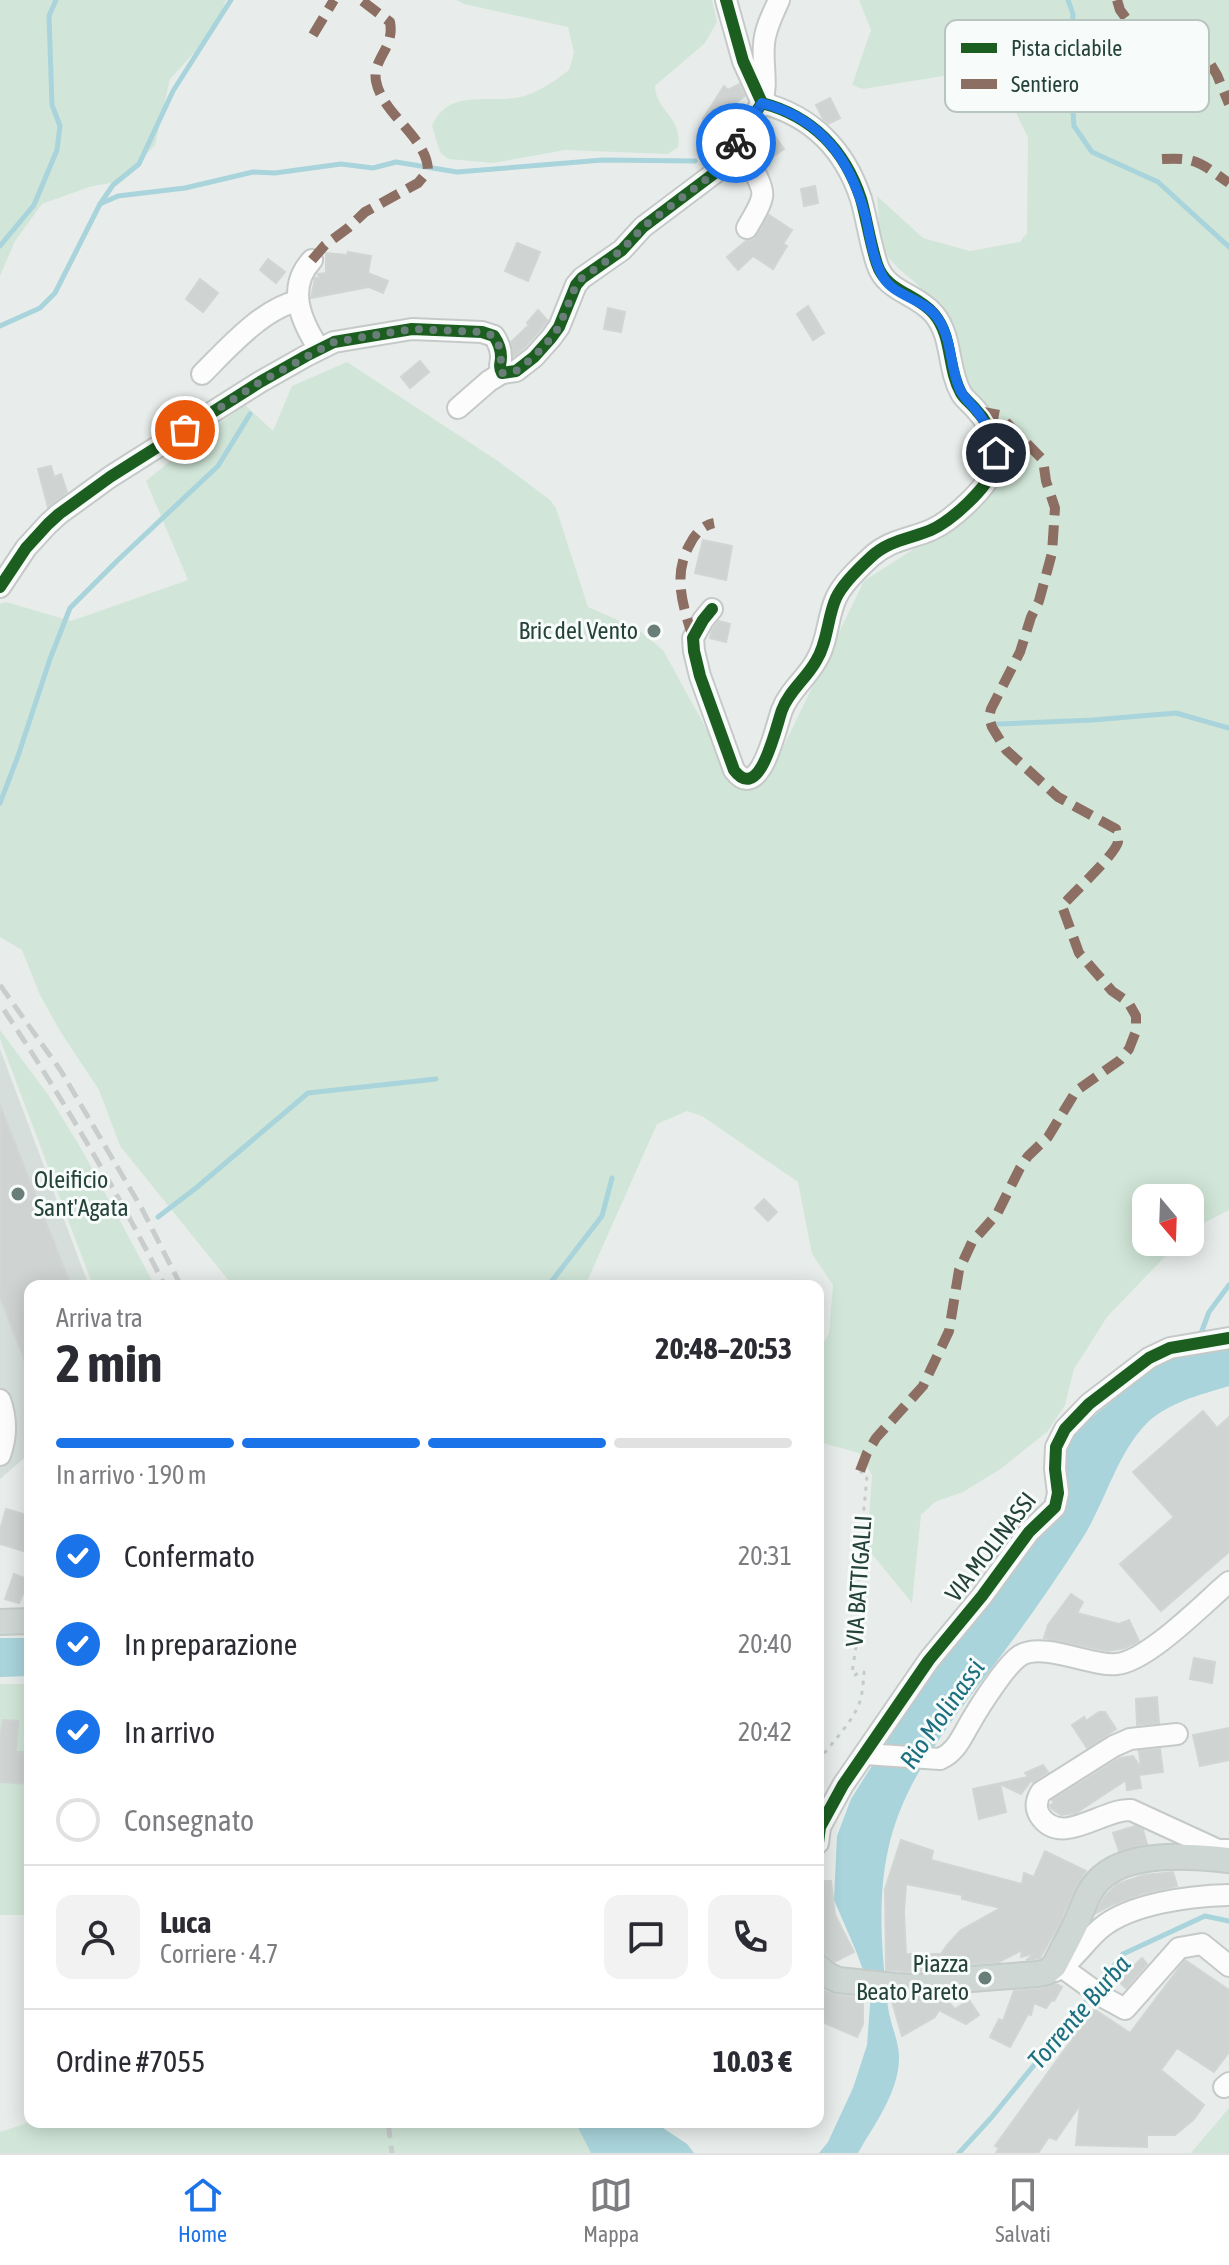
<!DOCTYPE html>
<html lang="it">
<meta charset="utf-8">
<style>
:root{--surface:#fff;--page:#f2f2f3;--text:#2b2b33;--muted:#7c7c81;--line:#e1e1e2;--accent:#1a73e8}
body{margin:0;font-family:"Asap Condensed",sans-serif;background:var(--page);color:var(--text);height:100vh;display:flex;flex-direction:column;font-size:30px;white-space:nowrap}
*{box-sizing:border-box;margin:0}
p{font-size:26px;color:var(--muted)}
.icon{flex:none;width:44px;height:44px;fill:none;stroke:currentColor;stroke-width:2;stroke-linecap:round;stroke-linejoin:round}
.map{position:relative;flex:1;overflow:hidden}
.sheet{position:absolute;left:24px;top:1280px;width:800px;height:848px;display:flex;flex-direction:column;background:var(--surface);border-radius:16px;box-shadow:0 4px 20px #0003}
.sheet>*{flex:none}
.needle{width:52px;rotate:161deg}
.buttons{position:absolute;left:1132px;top:1184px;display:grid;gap:16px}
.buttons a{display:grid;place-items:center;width:72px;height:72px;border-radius:16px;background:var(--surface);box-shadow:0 4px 20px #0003;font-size:40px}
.pin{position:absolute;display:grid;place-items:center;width:68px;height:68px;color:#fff;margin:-34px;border:4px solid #fff;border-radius:50%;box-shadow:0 2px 8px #0007}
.courier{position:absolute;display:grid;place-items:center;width:80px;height:80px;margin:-40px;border:6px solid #1a73e8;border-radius:50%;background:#fff;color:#222;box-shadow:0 2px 10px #0007}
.headline em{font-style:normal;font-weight:700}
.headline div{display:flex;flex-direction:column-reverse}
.headline{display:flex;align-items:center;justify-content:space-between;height:136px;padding:0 32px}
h1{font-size:52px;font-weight:700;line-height:60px}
.bar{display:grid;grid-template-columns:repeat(4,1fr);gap:12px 8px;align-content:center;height:96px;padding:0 32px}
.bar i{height:10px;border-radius:6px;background:var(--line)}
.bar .selected{background:var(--accent)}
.bar p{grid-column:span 4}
.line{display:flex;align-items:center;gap:20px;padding:0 32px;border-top:2px solid var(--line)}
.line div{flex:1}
.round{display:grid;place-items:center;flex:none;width:84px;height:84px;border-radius:16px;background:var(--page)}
ol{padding:0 32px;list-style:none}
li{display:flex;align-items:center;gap:24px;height:88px}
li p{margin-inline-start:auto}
li .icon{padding:8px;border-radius:50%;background:var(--accent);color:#fff;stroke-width:4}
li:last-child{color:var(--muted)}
li i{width:44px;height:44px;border:4px solid var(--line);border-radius:50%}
.tab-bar{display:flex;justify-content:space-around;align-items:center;height:112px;border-top:2px solid var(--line);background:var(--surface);font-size:22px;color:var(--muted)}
.tab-bar a{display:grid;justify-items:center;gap:4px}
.tab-bar .selected{color:var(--accent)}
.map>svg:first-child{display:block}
.built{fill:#d6dedb}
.green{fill:#d1e6d8}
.water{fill:#a9d4db}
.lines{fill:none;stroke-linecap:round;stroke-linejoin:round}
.stream{stroke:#a9d4db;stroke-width:5}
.building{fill:#cfd4d2;stroke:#d1d6d4;stroke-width:2;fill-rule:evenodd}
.minor-casing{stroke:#c5cac8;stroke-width:24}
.major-casing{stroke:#c3ccc9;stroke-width:28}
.path{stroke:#c3ccca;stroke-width:3;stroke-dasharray:4 6;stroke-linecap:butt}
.minor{stroke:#fcfcfc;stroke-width:20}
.major{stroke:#cfd7d5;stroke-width:24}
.rail{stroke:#c9cdcc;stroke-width:5;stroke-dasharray:16 8;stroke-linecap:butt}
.quiet{stroke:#8d6e63;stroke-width:10;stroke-dasharray:20 10;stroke-linecap:butt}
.cycleway-casing{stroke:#f7fbf9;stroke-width:17}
.cycleway{stroke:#1b5e20;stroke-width:12}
.done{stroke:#697e78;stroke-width:8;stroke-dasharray:0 14.4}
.route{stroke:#1a73e8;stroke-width:10}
.poi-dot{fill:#697e78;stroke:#f7fbf9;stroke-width:3}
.labels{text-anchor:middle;stroke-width:6;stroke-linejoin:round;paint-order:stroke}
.poi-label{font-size:24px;fill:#24423a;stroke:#f7fbf9;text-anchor:end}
.street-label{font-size:24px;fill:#24423a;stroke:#f7fbf9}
.water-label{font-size:26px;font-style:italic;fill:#1c6f80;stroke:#f7fbf9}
.key{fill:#f7fbf9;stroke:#b8c4c0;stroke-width:2}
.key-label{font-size:22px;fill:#24423a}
</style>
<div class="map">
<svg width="1229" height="2153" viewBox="0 0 1229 2153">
<rect width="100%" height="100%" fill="#e8edeb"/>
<polygon class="built" points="0,1049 89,1286 30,1286 30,1453 0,1479"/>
<g class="green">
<polygon points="0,0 226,0 214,31 170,79 155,145 120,181 89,187 42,204 15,241 0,276"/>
<path d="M 456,0 L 712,0 L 717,22 L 705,43 L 655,86 C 656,112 683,117 678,147 L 668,154 L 565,150 L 493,163 L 448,159 L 440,152 L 432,126 C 447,90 483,102 514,98 C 533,96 554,82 569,70 L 574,53 L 568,27 L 464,4 Z"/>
<path d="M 859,0 L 1229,0 L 1229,1210 L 1190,1230 L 1190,1198 L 1146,1198 L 1146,1242 L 1179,1242 L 1107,1317 L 1074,1369 L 1065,1405 L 1047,1432 L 999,1470 L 963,1492 L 935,1502 L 921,1515 L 912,1603 L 867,1548 L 872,1475 L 859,1453 L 823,1443 L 818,1435 L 818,1353 L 829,1333 L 833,1285 L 812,1254 L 798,1182 L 702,1116 L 687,1111 L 657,1124 L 585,1286 L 233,1286 L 120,1146 L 99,1090 L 60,1031 L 40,995 L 22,950 L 0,937 L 0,604 L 6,602 L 71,621 L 188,580 L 146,481 L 192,443 L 245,405 L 273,431 L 292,386 L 347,362 L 498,461 L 550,500 L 556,508 L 588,607 L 636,628 L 663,650 L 734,779 C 748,785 755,788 768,778 L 864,581 L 965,516 L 1001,468 L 962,380 L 942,312 L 917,284 L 899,269 L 881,250 L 877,196 L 923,238 L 970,251 L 1020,242 L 1027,233 L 1028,138 L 997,72 L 992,68 L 863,89 L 852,85 L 871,30 Z"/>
<polygon points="0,1030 49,1096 82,1150 155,1286 93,1286 0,1039"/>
<rect x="0" y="1684" width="30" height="231"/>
<polygon points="1229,2108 1229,2153 1191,2153"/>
<polygon points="30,2122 575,2122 591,2153 0,2153 0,2132"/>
</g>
<g class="water">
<path d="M 1229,1349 L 1229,1386 C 1200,1395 1169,1402 1147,1423 C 1117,1453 1105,1503 1082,1539 C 1057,1578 1031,1616 1003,1653 C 958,1713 904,1775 888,1850 C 877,1900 882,1956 888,2007 C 890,2024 900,2043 899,2060 C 898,2093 874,2125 858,2153 L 819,2153 L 828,2142 L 853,2088 L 867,2045 L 871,1992 L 856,1951 L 834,1900 L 837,1836 L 851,1799 L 937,1663 L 997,1592 L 1024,1552 L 1063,1470 L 1064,1447 L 1080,1427 L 1163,1360 Z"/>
<polygon points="0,1638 30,1638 30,1676 0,1677"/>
<polygon points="575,2122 654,2122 687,2144 694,2153 591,2153"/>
</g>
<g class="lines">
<g class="stream">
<polyline points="1068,0 1073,14 1070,74 1074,126 1092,152 1158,182 1229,247"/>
<polyline points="100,204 118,196 185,188 253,172 275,173 341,164 373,168 396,162 457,172 603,160 695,161"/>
<polyline points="0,246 34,205 57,150 60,126 52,105 49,16 56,0"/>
<polyline points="0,326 40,308 55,293 100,204 113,185 139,164 173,91 231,0"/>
<polyline points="998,724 1093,720 1176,713 1229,728"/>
<polyline points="0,803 18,756 50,659 70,608 118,560 218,466 250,414"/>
<polyline points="158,1217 196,1188 308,1093 436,1079"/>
<polyline points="548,1286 602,1216 612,1178"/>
<polyline points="1200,1336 1209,1312 1229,1285"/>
<polyline points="1098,1986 1123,1954 1205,1916 1229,1921"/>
<polyline points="959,2153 991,2118 1092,1994"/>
</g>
</g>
<g class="building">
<polygon points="739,84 745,96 732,105 738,108 722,132 703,119 724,86 728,90"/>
<polygon points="830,98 840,118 828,124 823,119 816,105"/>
<polygon points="774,135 784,149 771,158 761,145"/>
<polygon points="815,186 818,203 804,206 801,189"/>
<polygon points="769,215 792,230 783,244 787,246 773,269 753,256 738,270 727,257 746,241 754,239"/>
<polygon points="517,243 540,252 528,281 505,271"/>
<polygon points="348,252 371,256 368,273 388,281 383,293 369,287 311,298 315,278 319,278 318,274 326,273 326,253 347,255"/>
<polygon points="268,259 285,272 276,283 260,270"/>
<polygon points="200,279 218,293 203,312 186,299"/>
<polygon points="808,306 824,333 813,340 797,314"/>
<polygon points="608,308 625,312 621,332 604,329"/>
<polygon points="538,310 548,321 525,347 514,356 511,342 529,325 527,323"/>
<polygon points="420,361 429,372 410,388 401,377"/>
<polygon points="51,466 54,477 61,474 67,492 48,507 38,469"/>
<polygon points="703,540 732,546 726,580 695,573"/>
<polygon points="719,621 730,624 726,642 710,638 712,630"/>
<polygon points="0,1105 71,1286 30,1286 29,1372 0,1297"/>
<polygon points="764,1199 777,1212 768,1221 755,1208"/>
<polygon points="1203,1411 1217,1428 1229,1417 1229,1552 1161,1611 1120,1564 1174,1517 1133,1472"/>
<polygon points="6,1509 30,1516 30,1553 0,1544 0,1530"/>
<polygon points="14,1574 29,1580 19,1603 5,1599"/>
<polygon points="1071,1594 1083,1602 1077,1613 1119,1624 1129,1620 1139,1641 1125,1648 1108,1651 1044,1638 1048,1625"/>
<polygon points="1194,1658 1215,1662 1212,1683 1190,1679"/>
<polygon points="1157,1697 1159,1723 1137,1725 1136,1699"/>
<polygon points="1099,1712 1105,1712 1116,1729 1087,1748 1072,1725 1084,1717 1086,1721"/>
<polygon points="3,1720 18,1721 16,1752 30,1752 30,1784 0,1782 0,1737"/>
<polygon points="1229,1728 1229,1760 1200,1766 1193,1735"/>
<polygon points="1160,1749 1163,1772 1139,1775 1141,1788 1127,1790 1126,1780 1076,1813 1061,1815 1051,1808 1050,1805 1054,1803 1052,1800 1120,1758 1133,1756 1141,1768 1139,1751"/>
<polygon points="1043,1765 1048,1772 1033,1782 1031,1781 1021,1794 1000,1784 1006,1812 979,1819 973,1789 1028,1777 1025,1773"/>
<polygon points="1135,1826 1143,1830 1147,1844 1119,1851 1113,1833"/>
<path d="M 901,1840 L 933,1851 L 931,1860 L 1022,1884 L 1024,1873 L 1034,1877 L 1045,1851 L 1086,1871 L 1075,1889 L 1058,1926 L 1040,1958 L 1026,1960 L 1036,1953 L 1021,1957 L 1022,1950 L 999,1962 L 957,1965 L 918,1972 L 886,1970 L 885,1889 ZM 906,1884 L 962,1895 L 962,1899 L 1001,1908 L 961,1930 L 947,1945 L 941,1954 L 906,1954 L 904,1912 Z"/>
<polygon points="1173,1872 1177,1886 1141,1894 1111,1905 1096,1913 1106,1895 1117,1884 1144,1875"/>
<polygon points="821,1881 831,1881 835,1915 854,1952 834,1962 827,1955 818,1952 818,1886"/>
<polygon points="1142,1958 1147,1964 1126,1988 1118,1981"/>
<polygon points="1185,1960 1229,1990 1229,2052 1214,2072 1177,2048 1161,2070 1204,2105 1194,2119 1175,2135 1147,2135 1147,2147 1076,2145 1080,2105 1056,2140 1049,2137 1038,2153 996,2153 999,2148 995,2146 1094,2009 1130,2033"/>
<polygon points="1056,1984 1062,1987 1054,2001 1052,2000 1046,2008 1034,2003 1031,2015 1028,2014 1010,2047 990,2037 999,2019 1003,2021 1014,1991 1041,1989"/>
<polygon points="818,1989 836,1995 863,1998 863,2024 857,2037 818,2020"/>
<polygon points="944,1998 955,2009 969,2000 979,2015 966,2024 939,2010 935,2017 902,2036 892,2001 919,2002"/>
</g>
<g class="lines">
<g class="minor-casing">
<g id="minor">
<path d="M 737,142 C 744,155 765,184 762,197 C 760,208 752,218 747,228"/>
<path d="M 312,260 C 286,288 301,321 319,349"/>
<path d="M 202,374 C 227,349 263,308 298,301"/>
<polyline points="458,408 489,381 502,373"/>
<path d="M 0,587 L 26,548 L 48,524 L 59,514 L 110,477 L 260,382 L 306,356 L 334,342 L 412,329 L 482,332 L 494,336 C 498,342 501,350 501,357 C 501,365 498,366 502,373 L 516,371 L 534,357 L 551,338 L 559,327 L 576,285 L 582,278 L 622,250 L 643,227 L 716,172 L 762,103 L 743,61 L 726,0"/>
<path d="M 712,609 L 703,620 L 693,638 L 694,651 L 700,676 L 734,770 C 760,805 776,726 782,710 C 789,691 806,679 816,661 C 828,642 827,618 836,598 C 843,583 859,568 871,557 C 889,540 910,539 931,530 C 951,521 988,488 994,467 C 996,459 996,450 994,443 C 991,432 985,419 977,411 C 972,404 965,400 961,393 C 947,368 953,337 934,314 C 916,293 886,292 877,264 C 870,243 867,220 861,199 C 845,150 812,116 762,103 C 768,84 762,64 764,44 C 765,28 773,14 779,0"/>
<path d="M 0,1400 C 7,1419 7,1436 0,1455"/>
<path d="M 1177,1734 L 1130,1739 L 1114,1746 L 1041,1792 C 1036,1800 1035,1808 1040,1816 C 1062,1848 1103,1808 1131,1810 L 1218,1850 L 1229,1850"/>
<path d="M 865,1754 L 940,1759 C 956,1752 961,1738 970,1723 C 979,1707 1007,1663 1021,1655 C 1045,1642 1092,1667 1117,1664 C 1148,1661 1204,1603 1229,1582"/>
<polyline points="818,1843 820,1827 843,1785 929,1660 982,1596 1029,1532 1055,1507 1058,1493 1055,1469 1056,1447 1065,1429 1089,1404 1149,1358 1170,1348 1229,1338"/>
<polyline points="1063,1968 1103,1997 1125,2009 1179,1948 1202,1944 1229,1966"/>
<path d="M 1055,1971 C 1072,1963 1086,1940 1101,1928 C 1131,1903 1191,1896 1229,1895"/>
<polyline points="1224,2087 1229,2083"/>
</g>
</g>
<g class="major-casing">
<g id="major">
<polyline points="0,1622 30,1621"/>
<path d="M 818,1967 L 827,1975 L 838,1980 L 895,1986 L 919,1987 L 958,1980 L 1038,1974 L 1047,1972 L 1054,1966 C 1062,1951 1070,1936 1077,1921 C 1083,1908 1087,1893 1097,1882 C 1125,1850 1191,1856 1229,1860"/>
</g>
</g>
<path class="path" d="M 818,1761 C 831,1744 851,1724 859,1704 C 863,1694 863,1682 864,1672 L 862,1671 L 855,1675 L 852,1673 L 859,1626 L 859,1562 L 867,1476 L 860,1471"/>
<use href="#minor" class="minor"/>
<use href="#major" class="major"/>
<g class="rail">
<polyline points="0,985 61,1071 142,1209 181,1286"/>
<path d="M 4,1010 C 63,1099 117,1191 165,1286"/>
<polyline points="388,2122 392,2153"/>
</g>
<g class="quiet">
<polyline points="1117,0 1120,10 1129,22 1186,44 1205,55 1217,75 1229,104"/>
<polyline points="313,35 334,0"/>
<path d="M 1162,159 C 1198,157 1200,163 1229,183"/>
<path d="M 312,260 L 325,245 L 348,228 L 365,212 L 418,183 L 428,171 C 428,138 382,114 376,81 C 372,59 395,48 390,22 L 361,0"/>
<path d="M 693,638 C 683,605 672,576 690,544 C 695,534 703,525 714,523"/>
<path d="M 860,1471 L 867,1453 L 876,1438 L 923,1386 L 949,1331 L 959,1270 L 972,1242 L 997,1214 L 1020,1168 L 1028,1156 L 1048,1137 L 1076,1091 L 1120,1060 L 1129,1049 L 1136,1031 L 1136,1016 L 1128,1002 L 1112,991 L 1079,953 L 1062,906 C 1073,893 1115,855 1118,842 C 1118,839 1116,831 1116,829 L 1058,797 L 1006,750 L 992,727 L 989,717 L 991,709 L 1020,652 L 1031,617 L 1039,601 L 1052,553 L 1055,508 L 1046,481 L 1043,460 L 999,415 L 978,411"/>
</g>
<g class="cycleway-casing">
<g id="cycleway">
<path d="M 0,587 L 26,548 L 48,524 L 59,514 L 110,477 L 260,382 L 306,356 L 334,342 L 412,329 L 482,332 L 494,336 C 498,342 501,350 501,357 C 501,365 498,366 502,373 L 516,371 L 534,357 L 551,338 L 559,327 L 576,285 L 582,278 L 622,250 L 643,227 L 716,172 L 762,103 L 743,61 L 726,0"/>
<path d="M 712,609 L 703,620 L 693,638 L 694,651 L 700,676 L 734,770 C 760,805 776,726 782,710 C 789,691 806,679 816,661 C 828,642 827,618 836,598 C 843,583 859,568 871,557 C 889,540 910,539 931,530 C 951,521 988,488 994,467 C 996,459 996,450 994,443 C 991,432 985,419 977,411 C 972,404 965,400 961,393 C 947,368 953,337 934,314 C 916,293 886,292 877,264 C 870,243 867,220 861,199 C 845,150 812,116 762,103"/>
<polyline points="818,1843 820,1827 843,1785 929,1660 982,1596 1029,1532 1055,1507 1058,1493 1055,1469 1056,1447 1065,1429 1089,1404 1149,1358 1170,1348 1229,1338"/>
</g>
</g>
<use href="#cycleway" class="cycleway"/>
</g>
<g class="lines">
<path class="done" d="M 185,430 L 260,382 L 334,342 L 412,329 L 482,332 L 494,336 C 498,342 501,350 501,357 C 501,364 498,366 502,373 L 516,371 L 534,357 L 551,338 L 559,327 L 576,285 L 582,278 L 622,250 L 643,227 L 716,172 L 736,143"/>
<path class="route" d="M 736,143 L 762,103 C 822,118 851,161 866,218 C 870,237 873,260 883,277 C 894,296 922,298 936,316 C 953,338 949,366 960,390 C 965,400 973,405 979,414 C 988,426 993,438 996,453"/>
</g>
<g class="poi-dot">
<circle cx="654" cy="631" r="8"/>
<circle cx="18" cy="1194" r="8"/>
<circle cx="985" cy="1978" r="8"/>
</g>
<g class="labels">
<g class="poi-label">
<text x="638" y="639">Bric del Vento</text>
<text x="34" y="1188" text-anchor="start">Oleificio<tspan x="34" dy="28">Sant'Agata</tspan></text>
<text x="969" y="1972">Piazza<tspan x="969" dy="28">Beato Pareto</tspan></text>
</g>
<g class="street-label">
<text transform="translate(991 1547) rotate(-52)" y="8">VIA MOLINASSI</text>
<text transform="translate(859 1581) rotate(-86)" y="8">VIA BATTIGALLI</text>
</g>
<g class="water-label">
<text transform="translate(942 1714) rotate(-55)" y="9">Rio Molinassi</text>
<text transform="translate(1079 2012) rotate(-49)" y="9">Torrente Burba</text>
</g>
</g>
<rect x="945" y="20" width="264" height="92" rx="12" class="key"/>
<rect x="961" y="43" width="36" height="10" fill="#1b5e20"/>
<rect x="961" y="79" width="36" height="10" fill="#8d6e63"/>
<g class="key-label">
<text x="1011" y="56">Pista ciclabile</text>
<text x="1011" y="92">Sentiero</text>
</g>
</svg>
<div class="buttons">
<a><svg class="needle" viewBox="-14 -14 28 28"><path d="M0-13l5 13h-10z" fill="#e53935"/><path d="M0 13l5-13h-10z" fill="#7c7c81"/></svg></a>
</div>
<div class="pin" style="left:185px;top:430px;background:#ea580c"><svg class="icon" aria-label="bag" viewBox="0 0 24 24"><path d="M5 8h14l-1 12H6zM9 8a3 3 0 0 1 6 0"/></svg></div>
<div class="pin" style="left:996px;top:453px;background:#1f2937"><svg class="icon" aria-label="home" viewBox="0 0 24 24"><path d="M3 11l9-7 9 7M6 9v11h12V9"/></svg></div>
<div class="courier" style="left:736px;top:143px"><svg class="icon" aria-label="bike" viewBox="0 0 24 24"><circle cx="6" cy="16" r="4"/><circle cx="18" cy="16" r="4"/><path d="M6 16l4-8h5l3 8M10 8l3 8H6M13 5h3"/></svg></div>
<section class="sheet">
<div class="headline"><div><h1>2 min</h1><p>Arriva tra</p></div><em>20:48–20:53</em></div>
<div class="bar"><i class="selected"></i><i class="selected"></i><i class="selected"></i><i></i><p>In arrivo · 190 m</p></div>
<ol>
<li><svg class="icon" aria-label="check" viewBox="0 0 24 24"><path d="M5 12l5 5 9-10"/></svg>Confermato<p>20:31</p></li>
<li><svg class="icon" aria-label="check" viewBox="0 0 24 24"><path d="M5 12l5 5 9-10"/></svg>In preparazione<p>20:40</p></li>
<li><svg class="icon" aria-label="check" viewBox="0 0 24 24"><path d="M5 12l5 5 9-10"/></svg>In arrivo<p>20:42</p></li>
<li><i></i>Consegnato</li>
</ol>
<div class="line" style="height:144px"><a class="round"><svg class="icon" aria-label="person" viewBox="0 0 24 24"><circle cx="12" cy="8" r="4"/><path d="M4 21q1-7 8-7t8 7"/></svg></a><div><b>Luca</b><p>Corriere · 4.7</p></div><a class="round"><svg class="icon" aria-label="chat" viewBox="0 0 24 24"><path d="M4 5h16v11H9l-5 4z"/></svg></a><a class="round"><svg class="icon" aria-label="phone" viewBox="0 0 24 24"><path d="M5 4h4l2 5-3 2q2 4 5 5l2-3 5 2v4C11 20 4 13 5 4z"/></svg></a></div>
<div class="line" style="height:104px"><div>Ordine #7055</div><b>10.03 €</b></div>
</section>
</div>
<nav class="tab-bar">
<a class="selected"><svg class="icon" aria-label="home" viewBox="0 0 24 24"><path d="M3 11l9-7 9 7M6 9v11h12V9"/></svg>Home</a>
<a><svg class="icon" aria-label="map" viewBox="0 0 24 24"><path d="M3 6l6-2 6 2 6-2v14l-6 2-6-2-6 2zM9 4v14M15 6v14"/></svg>Mappa</a>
<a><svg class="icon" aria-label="saved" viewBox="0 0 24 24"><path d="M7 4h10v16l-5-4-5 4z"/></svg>Salvati</a>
</nav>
